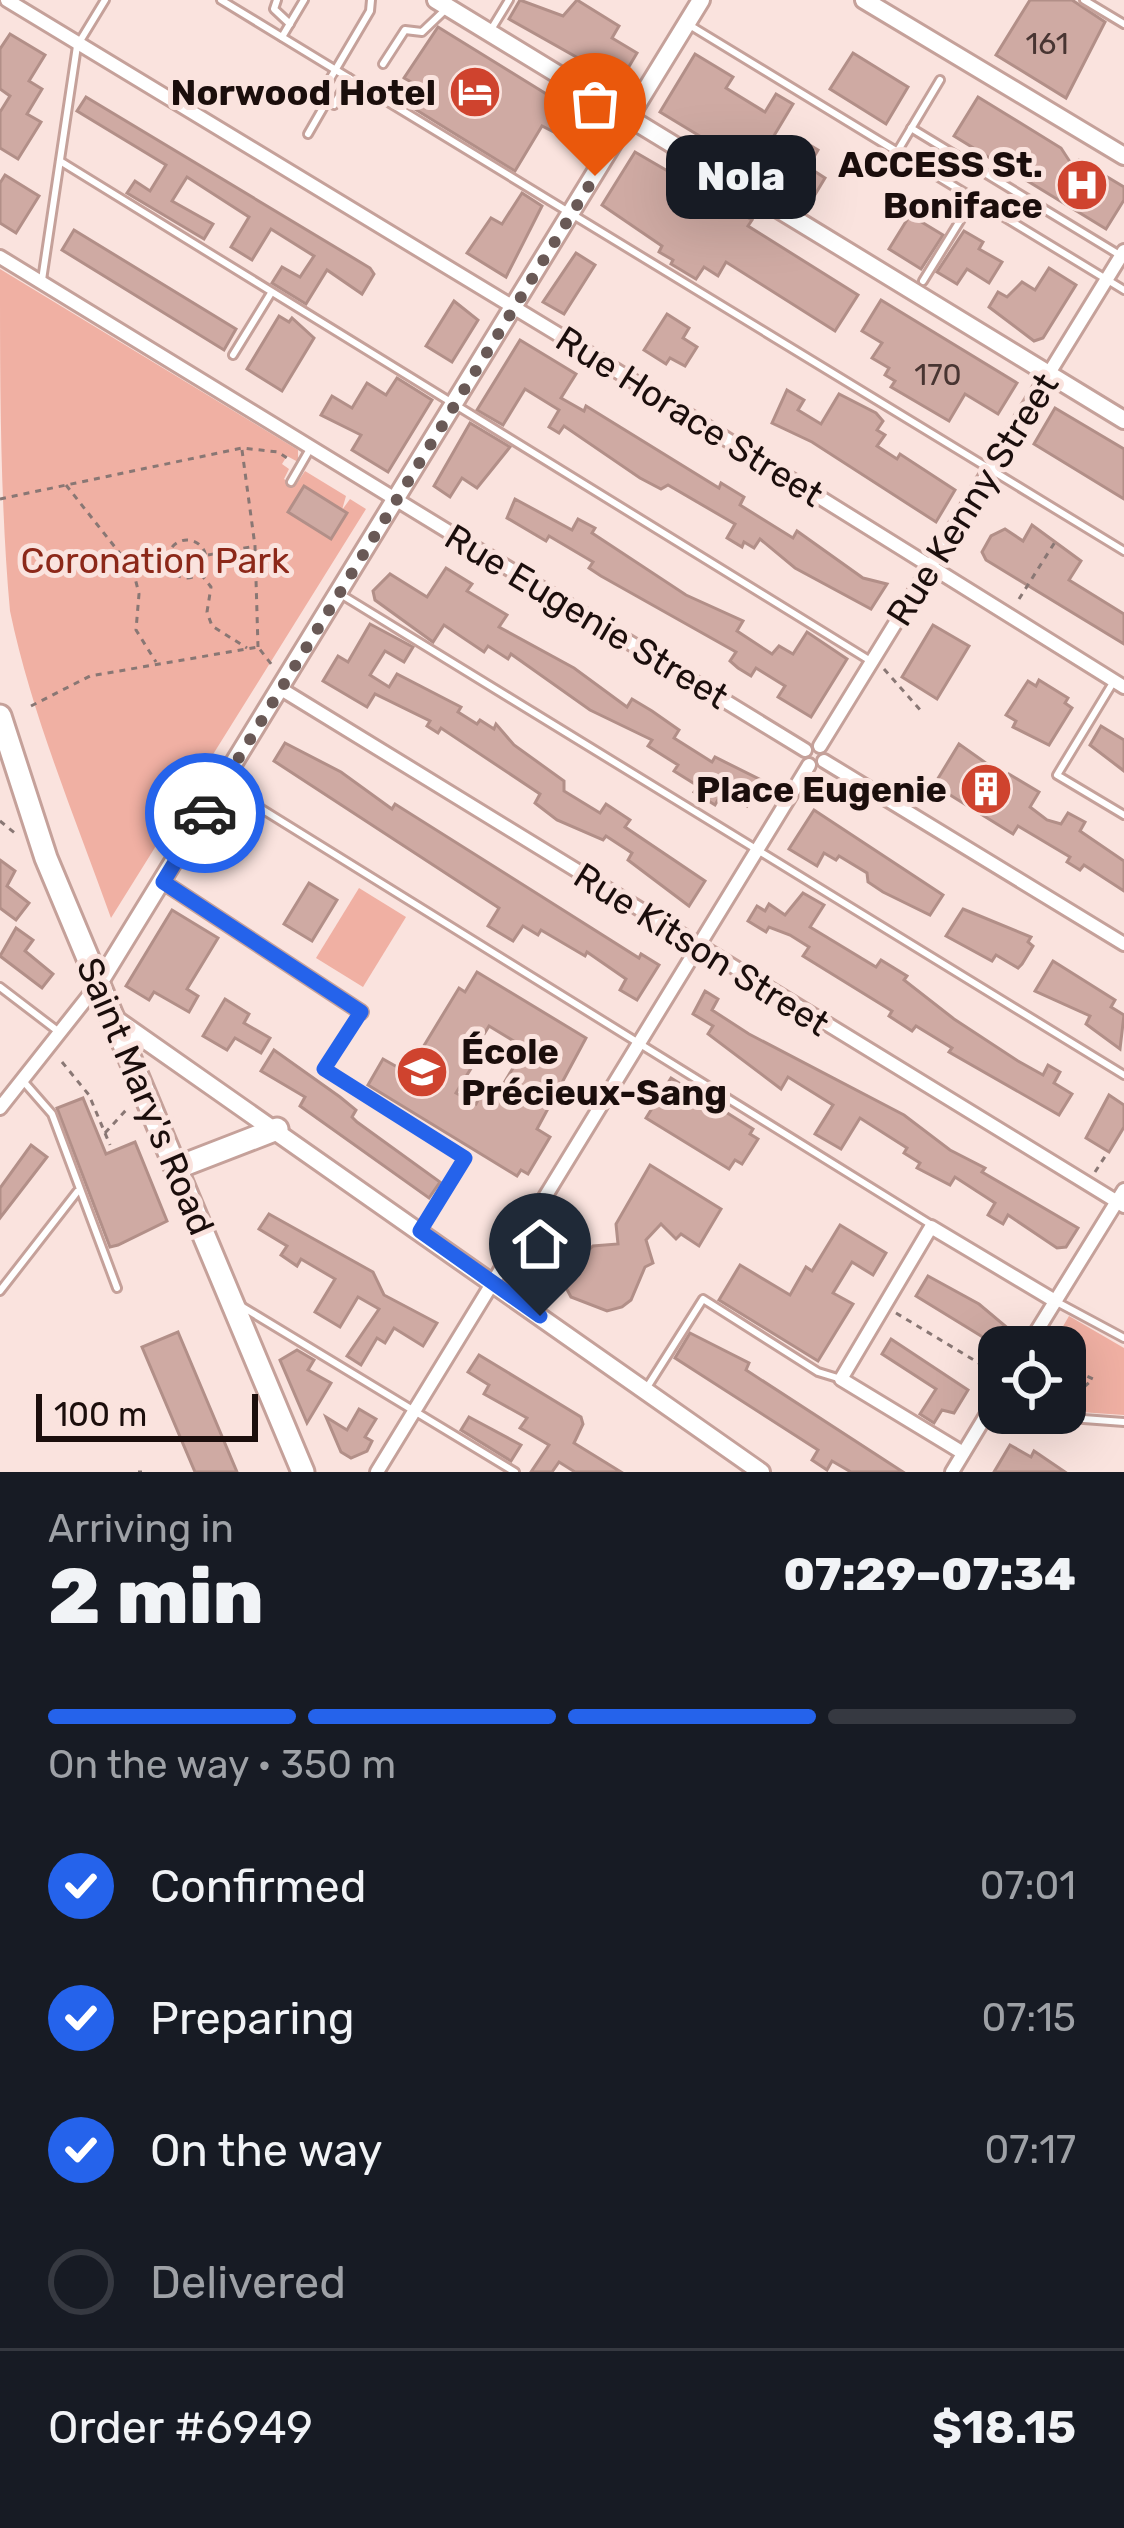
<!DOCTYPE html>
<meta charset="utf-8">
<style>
:root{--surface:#171b24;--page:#20242c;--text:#f1f3f6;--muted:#9ea1a6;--line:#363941;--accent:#2563eb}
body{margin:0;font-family:Rubik,sans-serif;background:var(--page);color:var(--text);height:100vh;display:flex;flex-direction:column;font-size:45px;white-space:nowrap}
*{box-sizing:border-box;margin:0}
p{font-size:39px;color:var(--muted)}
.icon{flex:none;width:66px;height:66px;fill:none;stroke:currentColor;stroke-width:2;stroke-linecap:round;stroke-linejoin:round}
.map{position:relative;height:1472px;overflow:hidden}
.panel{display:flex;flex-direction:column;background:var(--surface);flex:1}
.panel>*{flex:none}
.buttons{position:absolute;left:978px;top:1326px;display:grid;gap:24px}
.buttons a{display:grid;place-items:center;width:108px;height:108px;border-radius:24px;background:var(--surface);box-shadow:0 12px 48px #0002;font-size:60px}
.scale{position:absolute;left:36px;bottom:30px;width:222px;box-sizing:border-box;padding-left:12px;border:6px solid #1b0e0c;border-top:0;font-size:33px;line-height:42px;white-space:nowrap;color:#1b0e0c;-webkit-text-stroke:9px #fae3de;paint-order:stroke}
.pin{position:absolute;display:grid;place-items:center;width:102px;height:102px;color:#fff;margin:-123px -51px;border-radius:50% 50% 50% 0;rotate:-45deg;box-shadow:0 0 12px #0007}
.pin .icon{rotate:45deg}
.courier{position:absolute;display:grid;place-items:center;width:120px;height:120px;margin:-60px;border:9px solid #2563eb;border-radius:50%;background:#fff;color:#222;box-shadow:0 3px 15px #0007}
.bubble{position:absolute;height:84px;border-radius:24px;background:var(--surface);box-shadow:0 12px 48px #0002;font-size:39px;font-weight:800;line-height:84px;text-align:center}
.head em{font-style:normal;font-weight:800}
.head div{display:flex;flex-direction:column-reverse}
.head{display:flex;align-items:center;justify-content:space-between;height:204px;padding:0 48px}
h1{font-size:78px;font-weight:800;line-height:90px}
.bar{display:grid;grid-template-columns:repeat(4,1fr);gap:18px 12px;align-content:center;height:144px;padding:0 48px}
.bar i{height:15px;border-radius:9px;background:var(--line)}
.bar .on{background:var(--accent)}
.bar p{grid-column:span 4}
.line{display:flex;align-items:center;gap:30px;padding:0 48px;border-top:3px solid var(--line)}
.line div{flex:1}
ol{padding:0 48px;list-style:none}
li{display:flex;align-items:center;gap:36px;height:132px}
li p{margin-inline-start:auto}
li .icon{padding:12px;border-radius:50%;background:var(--accent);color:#fff;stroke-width:4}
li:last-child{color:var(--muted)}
li i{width:66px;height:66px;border:6px solid var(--line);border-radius:50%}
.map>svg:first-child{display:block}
.green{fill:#f0b0a3}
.building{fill:#cfaaa3;stroke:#b28f88;stroke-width:3;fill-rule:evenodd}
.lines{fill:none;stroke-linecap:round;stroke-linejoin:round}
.lane-casing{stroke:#c5a19a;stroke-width:12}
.street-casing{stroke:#c5a19a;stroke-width:18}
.secondary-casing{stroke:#c5a19a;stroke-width:22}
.highway-casing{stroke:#c5a19a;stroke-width:27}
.path{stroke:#897774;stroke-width:3;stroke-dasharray:6 6;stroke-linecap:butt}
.lane{stroke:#fff;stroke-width:6}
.street{stroke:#fff;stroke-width:12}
.secondary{stroke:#fff;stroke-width:16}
.highway{stroke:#fff;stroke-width:21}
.done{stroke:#695956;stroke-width:12;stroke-dasharray:0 21.6}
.route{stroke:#2563eb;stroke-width:15}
.labels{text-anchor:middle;stroke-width:10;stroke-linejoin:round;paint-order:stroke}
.number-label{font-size:30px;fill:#483532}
.poi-label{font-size:36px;font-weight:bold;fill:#1b0e0c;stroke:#fae3de;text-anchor:end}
.street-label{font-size:36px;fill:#1b0e0c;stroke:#fae3de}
.park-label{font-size:36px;fill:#8c2819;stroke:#fae3de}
</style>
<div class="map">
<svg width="1124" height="1472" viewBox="0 0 1124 1472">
<rect width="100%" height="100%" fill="#fae3de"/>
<g class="green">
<path d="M 0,269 L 298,450 L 298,462 L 287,456 L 282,464 L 289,469 L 284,479 L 295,486 L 305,471 L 346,496 L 342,510 L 350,499 L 366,509 L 111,918 C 75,817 32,716 10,611 C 0,501 0,380 0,269 Z"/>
<polygon points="359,888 406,917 363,987 316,958"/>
<polygon points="1069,1316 1124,1348 1124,1415 1065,1411 1065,1347 1051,1347"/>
</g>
<g class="building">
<polygon points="520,0 563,16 577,0 619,26 612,38 637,53 621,80 607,71 596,74 594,67 509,19"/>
<polygon points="1030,0 1072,0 1105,22 1066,98 996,55"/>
<polygon points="438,27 595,124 585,148 542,126 515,171 402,101 413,83 404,78"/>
<polygon points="10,34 45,55 29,81 42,89 27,114 41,122 18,159 0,148 0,112 10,96 0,89 0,49"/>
<polygon points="853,53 908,87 886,124 830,89"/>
<polygon points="695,54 733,77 726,88 765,112 776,94 793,104 772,139 792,152 800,139 818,150 808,167 825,178 810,203 660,112"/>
<polygon points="86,97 370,268 374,274 362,294 327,270 306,304 272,283 282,267 300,277 314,256 271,229 252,260 231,247 249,217 187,177 172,201 213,224 204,239 127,193 135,181 150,191 166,165 77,111"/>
<polygon points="978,97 1061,148 1074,168 1079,160 1124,187 1124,200 1106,229 954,136"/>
<polygon points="635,152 752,220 748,226 858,295 835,331 726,262 718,276 704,267 696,279 671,264 673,260 659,252 662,246 602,205"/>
<polygon points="5,175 39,196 16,233 0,223 0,183"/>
<polygon points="522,193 542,206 506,277 467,253 491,218 502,224"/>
<polygon points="910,215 943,235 921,269 889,249"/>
<polygon points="74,230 236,329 224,350 62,250"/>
<polygon points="964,231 983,242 979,249 1002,262 989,283 967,269 957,284 937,272"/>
<polygon points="576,253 595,265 564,314 543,302"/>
<polygon points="1049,268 1076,285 1043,338 1034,341 989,307 998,292 1007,297 1022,282 1035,290"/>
<polygon points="881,300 1017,383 998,414 965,394 949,421 891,387 895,381 885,375 889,368 872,358 882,343 862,331"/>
<polygon points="454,301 478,320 452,362 426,346"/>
<polygon points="667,314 689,328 683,338 697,347 685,366 670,358 666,364 644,350"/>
<polygon points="279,316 289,322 292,318 314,338 282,391 247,369"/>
<polygon points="520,340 576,374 561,398 584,411 586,406 719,488 721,483 744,497 740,505 793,538 797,531 863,578 887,584 871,609 795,568 760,539 754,548 744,542 742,547 727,538 735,524 668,485 661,489 640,478 564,426 559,433 549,427 559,410 525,389 503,425 477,410"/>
<polygon points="397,378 432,400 388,472 352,450 361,435 321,415 332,396 352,408 367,383 386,395"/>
<polygon points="787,390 804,400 798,410 821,424 839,394 876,413 883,421 877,430 885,435 877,446 897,459 900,454 955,490 936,522 812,442 772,423"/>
<polygon points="1055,408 1124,449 1124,499 1034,444"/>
<polygon points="470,423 510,447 477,488 462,478 450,497 434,486"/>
<polygon points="304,486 347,513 331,539 288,512"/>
<polygon points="515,499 572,530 578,519 595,528 592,533 686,595 743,621 737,631 772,654 779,646 793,654 807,632 847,659 811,717 778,697 785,686 756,668 751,676 738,668 730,661 736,652 601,576 589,568 593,562 549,536 546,541 507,518"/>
<polygon points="1032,525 1081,561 1069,580 1124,614 1124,644 986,560 982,552 991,536 1005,529 1023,541"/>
<polygon points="446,568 472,584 467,591 507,615 499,627 574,668 627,707 632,699 652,711 679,730 674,738 712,762 715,757 763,781 747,806 723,791 715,805 694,792 698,786 674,771 678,765 648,746 652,740 590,710 511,654 508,659 488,646 484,652 444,625 433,642 375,600 373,591 390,574 427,597"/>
<polygon points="370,624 413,647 404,662 385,651 370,675 389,687 397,674 461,707 458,712 477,724 480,720 494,729 496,724 514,745 564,781 564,791 600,813 606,804 630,820 625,827 705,881 689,906 628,860 632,853 606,836 603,840 557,820 535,803 540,794 441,728 438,733 427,726 430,721 375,694 367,707 323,681 338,656 348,662"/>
<polygon points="933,625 969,646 937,699 902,677"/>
<polygon points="1039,680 1068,698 1065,703 1072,708 1049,745 1013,727 1016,721 1006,715 1028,681 1036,686"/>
<polygon points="1101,726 1124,740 1124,771 1090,745"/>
<polygon points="285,743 341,772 392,809 395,804 639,958 641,954 659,965 637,1000 620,990 626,979 587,952 585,956 541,930 538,935 523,926 513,941 488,926 499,908 274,761"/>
<polygon points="959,744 1007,778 1009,774 1039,792 1030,807 1047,820 1061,824 1068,813 1085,822 1080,831 1124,861 1124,891 1084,865 1080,870 1067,862 1070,857 1018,826 1013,834 934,785"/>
<polygon points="814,810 943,895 930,915 883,892 868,882 867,873 839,856 836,860 824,853 817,866 789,849"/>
<polygon points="0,860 15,871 7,886 29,903 16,920 0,908"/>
<polygon points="309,883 337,900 312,941 284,924"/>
<polygon points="803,893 824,905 810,927 876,967 881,960 907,976 904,980 954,1019 1018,1061 1043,1075 1048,1065 1060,1072 1054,1083 1072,1094 1059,1115 949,1052 952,1048 916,1026 912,1031 889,1016 892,1011 803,956 809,947 790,935 769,927 766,932 748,921 757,906 765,911 769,904 785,915"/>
<polygon points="963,909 1031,937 1028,942 1033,946 1022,964 1018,968 996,955 992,961 946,936"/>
<polygon points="172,910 218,938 187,989 198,996 189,1012 154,992 149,1000 126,986"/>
<polygon points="16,928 33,940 25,951 53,974 42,988 0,956"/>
<polygon points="1053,961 1115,1000 1111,1007 1124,1015 1120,1049 1086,1024 1090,1016 1035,991"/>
<path d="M 477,972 L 586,1038 L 537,1129 L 550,1137 L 528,1174 L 521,1170 L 517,1176 L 368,1085 L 383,1059 L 399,1068 L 403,1062 L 411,1067 L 459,988 L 465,992 ZM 489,1026 L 525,1048 L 492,1103 L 480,1096 L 476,1104 L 456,1093 L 481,1052 L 475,1049 Z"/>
<polygon points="705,991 718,999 712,1010 749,1034 904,1115 950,1150 985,1168 982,1172 1078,1228 1066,1247 1057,1248 1008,1215 1003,1224 988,1215 995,1203 955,1177 950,1185 917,1168 920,1163 904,1153 907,1148 860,1118 841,1149 815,1134 833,1105 788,1077 781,1089 708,1034 713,1026 693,1014"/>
<polygon points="225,999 249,1014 244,1023 270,1038 261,1053 235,1038 227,1050 203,1036"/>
<polygon points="274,1050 340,1097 356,1110 352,1117 357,1122 440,1182 429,1198 300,1106 305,1097 261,1071"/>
<polygon points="671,1078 753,1129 750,1134 758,1139 742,1164 735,1160 729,1169 646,1118"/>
<polygon points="1109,1095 1124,1105 1124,1127 1109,1152 1086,1138"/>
<polygon points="83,1098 106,1154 135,1142 167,1221 118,1245 110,1247 57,1108"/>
<polygon points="31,1145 47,1157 0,1218 0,1188"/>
<polygon points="650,1165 721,1209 699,1246 681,1234 676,1239 661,1224 646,1240 653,1263 645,1267 631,1300 622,1307 607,1311 571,1297 564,1284 571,1266 593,1246 618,1244 616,1224"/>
<polygon points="269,1214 373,1272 384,1295 437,1323 423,1346 394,1328 385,1343 377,1338 361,1365 347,1356 379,1309 358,1297 340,1327 315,1312 335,1279 301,1259 297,1266 281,1255 287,1246 259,1229"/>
<polygon points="840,1225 886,1253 873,1275 852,1262 833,1293 853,1304 818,1361 719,1300 740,1265 790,1295 806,1267 812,1271"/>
<polygon points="928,1276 979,1304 1010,1330 999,1347 916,1296"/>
<polygon points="178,1332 237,1472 195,1472 142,1347"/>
<polygon points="690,1333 749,1363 746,1370 903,1472 851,1472 832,1461 827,1470 812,1460 818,1450 675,1358"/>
<polygon points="891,1339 968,1390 954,1413 942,1410 934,1423 920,1414 936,1389 882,1354"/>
<polygon points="297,1350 314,1360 308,1370 331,1383 307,1423 280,1360"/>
<polygon points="479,1355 581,1417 583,1424 574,1443 621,1472 575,1472 559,1462 552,1472 531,1472 549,1445 520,1428 527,1418 484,1394 489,1385 468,1372"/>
<polygon points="359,1409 376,1419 365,1437 372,1441 367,1451 351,1458 341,1452 326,1417 347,1430"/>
<polygon points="469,1417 521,1445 511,1461 461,1430"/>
<polygon points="1010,1445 1031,1457 1034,1451 1065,1472 994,1472"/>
</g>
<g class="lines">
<g class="lane-casing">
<g id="lane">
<polyline points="221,0 1124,551"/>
<polyline points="277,0 274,9 290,24"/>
<polyline points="1084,0 1124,24"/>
<polyline points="691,26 1124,290"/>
<polyline points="492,28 509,0"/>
<polyline points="282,37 304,0"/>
<polyline points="383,64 405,30 422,32 445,10"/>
<polyline points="320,96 370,11 371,0"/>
<polyline points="334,105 349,78"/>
<polyline points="911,128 1118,254"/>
<polyline points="308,134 327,101"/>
<polyline points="897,152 940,80"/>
<polyline points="60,161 869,660"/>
<polyline points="42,280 77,46 105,0"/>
<polyline points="923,281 974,198"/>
<polyline points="233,355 271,293"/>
<polyline points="291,482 310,449"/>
<polyline points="342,595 1124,1075"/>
<polyline points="1114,681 1057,775 1124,815"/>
<polyline points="223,785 930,1224"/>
<polyline points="0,987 59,1032"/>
<polyline points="361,1012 324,1069 465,1158 422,1228"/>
<polyline points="24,1082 52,1114 117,1288"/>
<polyline points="0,1291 77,1192"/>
<polyline points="1055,1301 1124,1338"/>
<polyline points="241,1306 515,1472"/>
<polyline points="646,1389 703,1299 818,1372 841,1379"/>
<polyline points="1001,1413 1124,1422"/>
</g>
</g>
<g class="street-casing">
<g id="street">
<polyline points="7,0 556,333 1124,687"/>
<polyline points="0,257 805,750"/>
<polyline points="281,689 1124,1206"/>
<polyline points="820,746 1124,251"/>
<polyline points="824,761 1124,944"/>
<polyline points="163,882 361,1012"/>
<polyline points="0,1108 98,984"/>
<polyline points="1027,1347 1124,1190"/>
<polyline points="963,1453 841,1379 931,1227 1055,1301"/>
<polyline points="377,1472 809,765"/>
<polyline points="952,1472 999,1394"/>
</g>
</g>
<g class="secondary-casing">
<g id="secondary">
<polyline points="436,0 1124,420"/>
<polyline points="864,0 1124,156"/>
<polyline points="99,983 701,0"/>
<polyline points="114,1018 761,1472"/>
</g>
</g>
<g class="highway-casing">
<g id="highway">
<polyline points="0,716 46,858 303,1472"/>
<polyline points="176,1168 277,1129"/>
</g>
</g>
<g class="path">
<polyline points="242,450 255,546 258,647"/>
<polyline points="66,485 133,570 139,594 136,630 156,662"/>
<polyline points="0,499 242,448 278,452 290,460"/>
<circle cx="187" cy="559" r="19"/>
<polyline points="208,555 255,546"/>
<polyline points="135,570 167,563"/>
<polyline points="201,574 211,587 207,612 212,626 247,648"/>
<polyline points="1019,599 1055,542"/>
<polyline points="884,669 923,713"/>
<polyline points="31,706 90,676 258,647 272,665"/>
<polyline points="0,821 16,834"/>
<polyline points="62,1062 89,1095 110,1145"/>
<polyline points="105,1133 127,1109"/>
<polyline points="1095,1172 1106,1155"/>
<polyline points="896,1313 992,1371"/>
<polyline points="1065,1374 1076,1371 1093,1379 1083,1388 1065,1385"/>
<polyline points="138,1472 142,1472"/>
</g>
<use href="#lane" class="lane"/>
<use href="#street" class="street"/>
<use href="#secondary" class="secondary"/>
<use href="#highway" class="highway"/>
</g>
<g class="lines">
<polyline class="done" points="205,813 595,176"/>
<polyline class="route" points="205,813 163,882 361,1012 324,1069 465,1158 420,1231 540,1316"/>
</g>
<defs>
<g id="hotel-disc" transform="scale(2.7)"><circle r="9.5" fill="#cf432e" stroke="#fae3de"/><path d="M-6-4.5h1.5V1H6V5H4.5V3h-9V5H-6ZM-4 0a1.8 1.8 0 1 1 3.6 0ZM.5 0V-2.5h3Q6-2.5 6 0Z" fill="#fff"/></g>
<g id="hospital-disc" transform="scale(2.7)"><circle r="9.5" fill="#cf432e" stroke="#fae3de"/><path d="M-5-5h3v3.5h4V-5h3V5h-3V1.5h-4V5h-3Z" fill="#fff"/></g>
<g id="building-disc" transform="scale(2.7)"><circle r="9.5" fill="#cf432e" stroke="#fae3de"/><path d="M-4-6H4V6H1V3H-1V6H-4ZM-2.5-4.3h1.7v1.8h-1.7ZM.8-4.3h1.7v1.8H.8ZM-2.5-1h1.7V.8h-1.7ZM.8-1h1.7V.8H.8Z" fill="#fff"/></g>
<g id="school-disc" transform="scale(2.7)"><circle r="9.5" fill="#cf432e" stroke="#fae3de"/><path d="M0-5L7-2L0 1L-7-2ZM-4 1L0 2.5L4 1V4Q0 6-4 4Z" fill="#fff"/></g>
</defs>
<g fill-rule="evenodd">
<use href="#hotel-disc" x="475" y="92"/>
<use href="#hospital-disc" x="1082" y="185"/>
<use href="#building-disc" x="986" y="789"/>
<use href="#school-disc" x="422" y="1072"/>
</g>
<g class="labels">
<g class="number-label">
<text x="1047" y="54">161</text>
<text x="938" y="385">170</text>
</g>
<g class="poi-label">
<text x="436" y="105">Norwood Hotel</text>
<text x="1043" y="177">ACCESS St.<tspan x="1043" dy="41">Boniface</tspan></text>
<text x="947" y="802">Place Eugenie</text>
<text x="461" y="1064" text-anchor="start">École<tspan x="461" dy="41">Précieux-Sang</tspan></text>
</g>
<g class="street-label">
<text transform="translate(690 416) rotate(32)" y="13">Rue Horace Street</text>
<text transform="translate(972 499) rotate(-58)" y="13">Rue Kenny Street</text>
<text transform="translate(587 616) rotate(31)" y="13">Rue Eugenie Street</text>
<text transform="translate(702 949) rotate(32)" y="13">Rue Kitson Street</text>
<text transform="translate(146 1096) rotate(67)" y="13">Saint Mary's Road</text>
</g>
<g class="park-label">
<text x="155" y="573">Coronation Park</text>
</g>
</g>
</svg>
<div class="buttons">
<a><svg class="icon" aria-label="locate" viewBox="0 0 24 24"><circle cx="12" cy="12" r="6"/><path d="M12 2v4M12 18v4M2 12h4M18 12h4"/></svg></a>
</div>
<div class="scale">100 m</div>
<div class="pin" style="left:595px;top:176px;background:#ea580c"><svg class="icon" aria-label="bag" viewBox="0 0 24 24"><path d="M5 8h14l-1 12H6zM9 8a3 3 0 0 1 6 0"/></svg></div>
<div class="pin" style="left:540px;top:1316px;background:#1f2937"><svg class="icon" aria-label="home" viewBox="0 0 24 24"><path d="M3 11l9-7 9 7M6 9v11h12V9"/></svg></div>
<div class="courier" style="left:205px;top:813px"><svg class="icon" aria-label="car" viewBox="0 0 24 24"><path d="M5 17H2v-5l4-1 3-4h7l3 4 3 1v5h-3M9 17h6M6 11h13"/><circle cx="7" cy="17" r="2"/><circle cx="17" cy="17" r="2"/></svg></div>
<div class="bubble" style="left:666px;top:135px;width:150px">Nola</div>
</div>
<section class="panel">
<div class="head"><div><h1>2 min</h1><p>Arriving in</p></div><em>07:29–07:34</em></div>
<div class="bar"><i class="on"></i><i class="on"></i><i class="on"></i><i></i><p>On the way · 350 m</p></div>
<ol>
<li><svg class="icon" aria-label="check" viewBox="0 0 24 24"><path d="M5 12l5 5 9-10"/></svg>Confirmed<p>07:01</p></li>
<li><svg class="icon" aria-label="check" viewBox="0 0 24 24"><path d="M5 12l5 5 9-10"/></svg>Preparing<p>07:15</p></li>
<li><svg class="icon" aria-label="check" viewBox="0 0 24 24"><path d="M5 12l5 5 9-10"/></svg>On the way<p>07:17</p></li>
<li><i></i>Delivered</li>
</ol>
<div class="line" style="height:156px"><div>Order #6949</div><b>$18.15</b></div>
</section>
